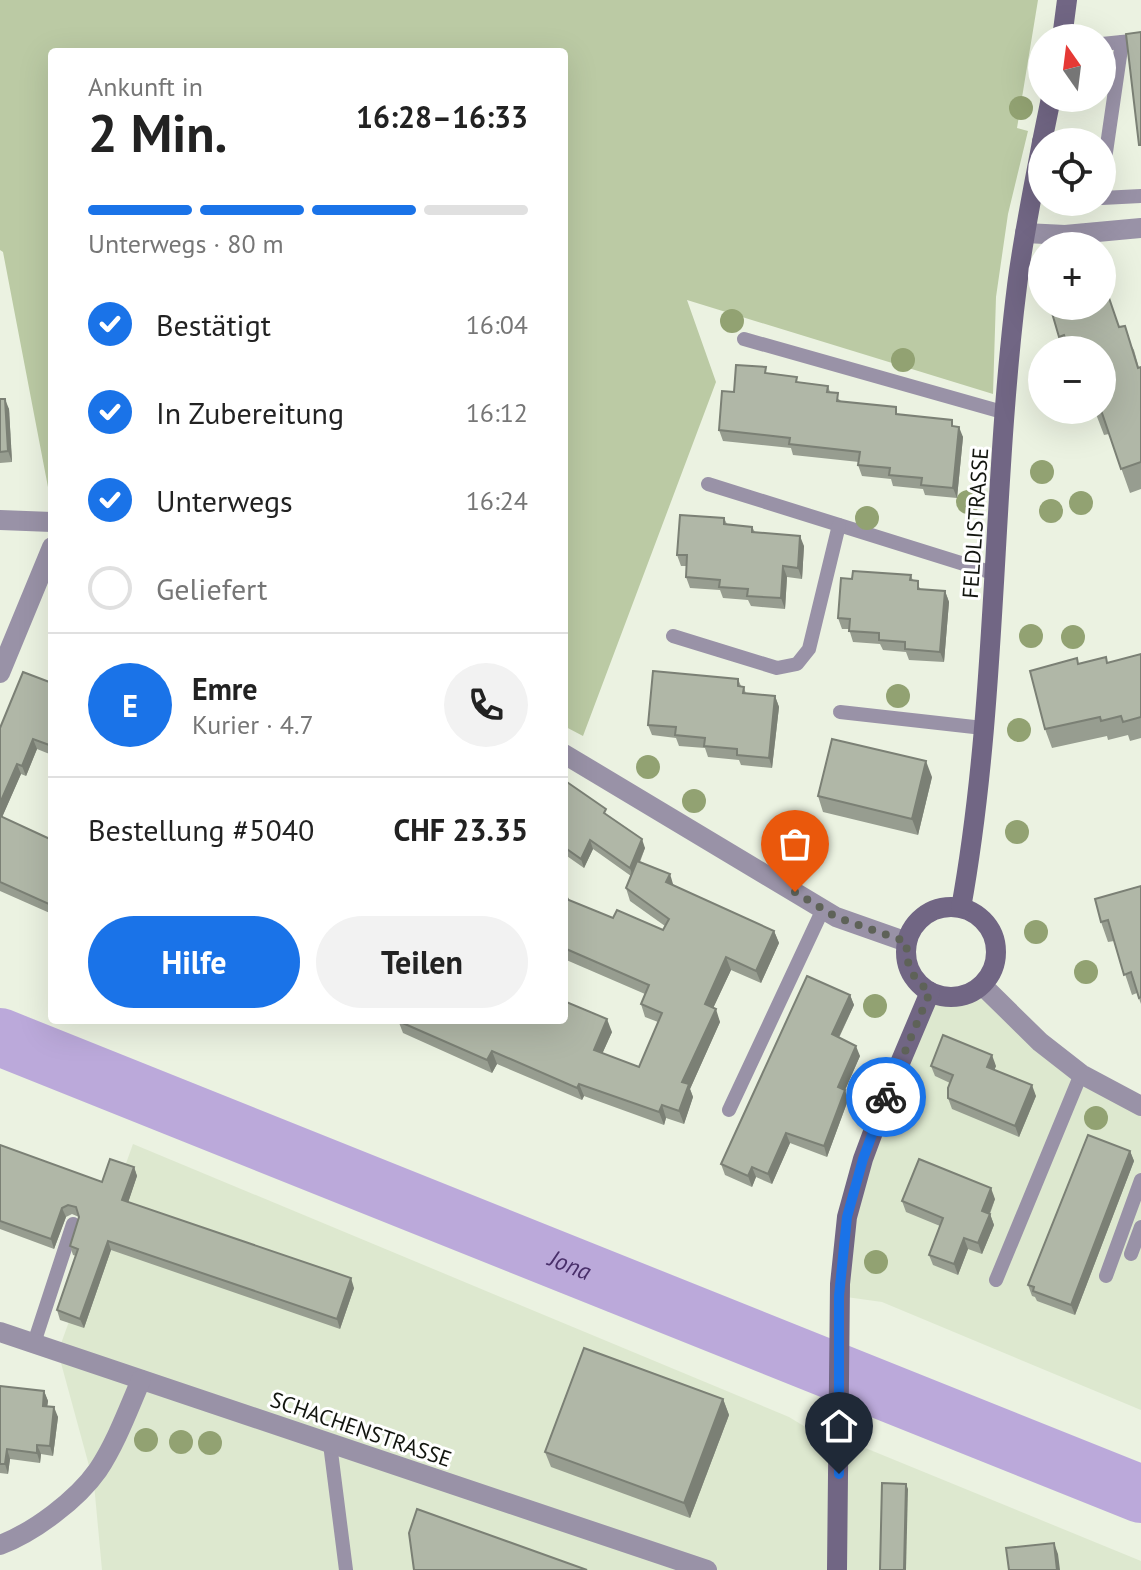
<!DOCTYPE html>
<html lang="de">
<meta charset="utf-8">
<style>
:root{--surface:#fff;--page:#f2f2f2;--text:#222;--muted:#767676;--line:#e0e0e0;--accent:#1a73e8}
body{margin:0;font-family:"PT Sans",sans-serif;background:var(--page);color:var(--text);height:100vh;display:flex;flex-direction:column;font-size:30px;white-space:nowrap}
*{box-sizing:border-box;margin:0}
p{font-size:26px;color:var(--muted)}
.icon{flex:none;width:44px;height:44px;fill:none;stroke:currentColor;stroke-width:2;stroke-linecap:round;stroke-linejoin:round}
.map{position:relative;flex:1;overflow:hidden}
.details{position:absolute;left:48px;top:48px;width:520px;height:976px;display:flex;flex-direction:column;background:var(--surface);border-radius:8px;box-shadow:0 8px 32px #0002}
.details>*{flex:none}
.needle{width:52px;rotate:346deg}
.buttons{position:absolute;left:1028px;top:24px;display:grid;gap:16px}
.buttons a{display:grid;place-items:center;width:88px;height:88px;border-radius:50%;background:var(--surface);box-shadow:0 8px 32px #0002;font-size:40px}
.pin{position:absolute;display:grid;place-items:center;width:68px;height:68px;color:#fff;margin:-82px -34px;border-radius:50% 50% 50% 0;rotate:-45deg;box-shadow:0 0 8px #0007}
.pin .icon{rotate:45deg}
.courier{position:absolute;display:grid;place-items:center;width:80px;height:80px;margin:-40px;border:6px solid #1a73e8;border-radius:50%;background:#fff;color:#222;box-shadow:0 2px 10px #0007}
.summary em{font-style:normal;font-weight:700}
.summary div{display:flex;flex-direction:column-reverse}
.summary{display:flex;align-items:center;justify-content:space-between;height:136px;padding:0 40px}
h1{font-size:52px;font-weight:700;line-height:60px}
.bar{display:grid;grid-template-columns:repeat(4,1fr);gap:12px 8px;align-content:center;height:96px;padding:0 40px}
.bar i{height:10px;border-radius:6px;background:var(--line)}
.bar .active{background:var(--accent)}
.bar p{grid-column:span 4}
.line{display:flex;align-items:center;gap:20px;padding:0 40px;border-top:2px solid var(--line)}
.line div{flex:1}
.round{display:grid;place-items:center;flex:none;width:84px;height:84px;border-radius:42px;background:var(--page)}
ol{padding:0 40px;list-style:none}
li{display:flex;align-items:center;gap:24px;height:88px}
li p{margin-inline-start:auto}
li .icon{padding:8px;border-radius:50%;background:var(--accent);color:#fff;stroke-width:4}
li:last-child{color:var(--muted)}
li i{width:44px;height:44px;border:4px solid var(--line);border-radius:50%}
.action{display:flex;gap:16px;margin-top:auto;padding:16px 40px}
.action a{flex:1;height:92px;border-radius:48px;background:var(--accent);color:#fff;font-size:32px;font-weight:700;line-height:92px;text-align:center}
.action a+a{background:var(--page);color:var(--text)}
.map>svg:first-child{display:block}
.built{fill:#dde8cf}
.green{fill:#bbcaa4}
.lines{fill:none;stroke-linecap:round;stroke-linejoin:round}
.river{stroke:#bba9da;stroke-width:58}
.lane{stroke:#9992a7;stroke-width:14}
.street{stroke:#9992a7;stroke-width:20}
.secondary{stroke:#716684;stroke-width:20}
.tree{fill:#92a272}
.wall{fill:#979d90}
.shaded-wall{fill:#7b8075}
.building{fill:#b0b7a7;stroke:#7b8075;stroke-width:2}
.done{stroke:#5e6258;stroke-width:8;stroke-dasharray:0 14.4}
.route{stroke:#1a73e8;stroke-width:10}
.labels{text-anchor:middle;stroke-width:6;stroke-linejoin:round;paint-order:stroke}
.street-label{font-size:22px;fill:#12150f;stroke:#fff}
.water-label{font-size:24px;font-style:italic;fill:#492f6a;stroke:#fff}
</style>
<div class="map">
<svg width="1141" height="1570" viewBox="0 0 1141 1570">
<rect width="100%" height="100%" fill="#ebf2e1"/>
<g class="built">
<polygon points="982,985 1040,1043 1141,1106 1141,1410 882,1302 839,1296 847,1217 930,992 943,997 957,997"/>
<polygon points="133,1144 789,1417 817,1434 840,1434 858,1445 1141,1561 1141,1570 102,1570 94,1484 58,1352"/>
</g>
<polygon class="green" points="0,0 1038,0 1017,128 1028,131 1008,214 996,297 993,394 687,300 716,382 583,736 564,726 564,52 52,52 52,508 3,252 0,250"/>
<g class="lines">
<path class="river" id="s1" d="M 0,1037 L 1141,1494"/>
<g class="lane">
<polyline points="1102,44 1141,40"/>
<polyline points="1102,166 1104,166 1122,42"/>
<polyline points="1102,198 1141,196"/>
<polyline points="744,339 1006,413"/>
<polyline points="708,484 996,574"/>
<polyline points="673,636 777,668 797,664 809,649 839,525"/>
<polyline points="840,712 983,728"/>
<polyline points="729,1110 823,909"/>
<polyline points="1131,1254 1141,1227"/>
<polyline points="1106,1276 1141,1180"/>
<polyline points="996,1280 1081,1074"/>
<polyline points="34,1343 73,1224"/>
<polyline points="330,1444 346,1570"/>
</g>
<g class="street">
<polyline points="1025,233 1065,235 1141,228"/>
<polyline points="0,520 52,522"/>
<polyline points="0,673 52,547"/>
<polyline points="564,754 836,917 907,942"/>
<polyline points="982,985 1040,1042 1081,1074 1141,1106"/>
<polyline points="0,1332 707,1570"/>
<path d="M 0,1545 C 34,1532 77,1500 98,1470 C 116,1443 128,1410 141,1380"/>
</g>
<g class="secondary">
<polyline points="1062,38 1067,0"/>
<polyline points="1042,142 1051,98"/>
<circle cx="951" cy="952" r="45"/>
<path d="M 961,908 C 998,703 991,493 1017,286 C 1023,238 1033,190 1042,142"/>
<polyline points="837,1570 840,1284 847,1217 863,1159 889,1089 930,992"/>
</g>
</g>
<g class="tree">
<circle cx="1021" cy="108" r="12"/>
<circle cx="732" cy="321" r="12"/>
<circle cx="903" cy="360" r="12"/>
<circle cx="1042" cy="472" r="12"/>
<circle cx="968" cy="502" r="12"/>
<circle cx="1081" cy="503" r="12"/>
<circle cx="1051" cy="511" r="12"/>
<circle cx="867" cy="518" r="12"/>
<circle cx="1031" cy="636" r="12"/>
<circle cx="1073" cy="637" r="12"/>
<circle cx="898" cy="696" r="12"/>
<circle cx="1019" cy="730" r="12"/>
<circle cx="648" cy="767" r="12"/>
<circle cx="694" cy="801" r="12"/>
<circle cx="1017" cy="832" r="12"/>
<circle cx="800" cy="855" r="12"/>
<circle cx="1036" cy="932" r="12"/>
<circle cx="1086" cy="972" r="12"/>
<circle cx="875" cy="1006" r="12"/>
<circle cx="1096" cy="1118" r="12"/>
<circle cx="876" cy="1262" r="12"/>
<circle cx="146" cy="1440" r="12"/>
<circle cx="181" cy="1442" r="12"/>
<circle cx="210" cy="1443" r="12"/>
</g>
<g class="wall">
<polygon points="1052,313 1120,327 1134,350 1139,368 1141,367 1141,489 1130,493 1109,434 1104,435 1096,414 1091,417 1088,410 1102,410 1102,350 1064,350"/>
<polygon points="768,373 799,382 828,386 830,392 841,401 954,426 963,437 957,498 925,495 923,489 893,486 891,479 862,476 858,465 859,462 793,455 791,448 723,441 719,430 734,392"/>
<polygon points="0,399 9,409 12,462 0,463"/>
<polygon points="724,518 727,524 752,527 755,532 804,546 802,579 787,577 785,609 751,606 748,600 723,598 720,590 690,588 686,577 686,566 681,566 677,555"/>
<polygon points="911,575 913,581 921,589 945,591 949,602 944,662 909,660 906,652 883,650 880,644 853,642 849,629 842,629 838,618 852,579"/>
<polygon points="1141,654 1141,738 1130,741 1128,735 1108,740 1107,736 1052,748 1045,729 1079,664 1108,663"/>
<polygon points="738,679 741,686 744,687 746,694 775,696 779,707 772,768 741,765 739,760 708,757 705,748 679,746 676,738 652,735 648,725"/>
<polygon points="52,683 52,755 37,749 26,776 21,774 2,817 52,840 52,914 0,891 0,728"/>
<polygon points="932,777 918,835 823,812 818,796"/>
<polygon points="564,780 645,848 640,862 674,886 774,931 779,943 761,983 731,970 713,1008 720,1022 690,1089 693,1097 684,1124 666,1118 664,1125 584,1096 582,1100 497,1064 492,1073 403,1033 398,1020 612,1032 602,1054 639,1067 658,1022 645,1017 641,1004 645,994 564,959 564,887 569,900 613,918 663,930 665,926 630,901 626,888 631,876 593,849 584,868 564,854"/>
<polygon points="1141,886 1141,1004 1137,993 1132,995 1114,941 1108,942 1101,922"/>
<polygon points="850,995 854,1005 839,1038 860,1056 845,1090 848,1100 827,1157 790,1143 772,1184 756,1177 752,1187 725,1175 721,1164"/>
<polygon points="931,1066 996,1066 994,1070 1036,1096 1019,1137 952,1109 948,1098 950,1083 935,1076"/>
<polygon points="0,1145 102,1182 134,1167 137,1176 128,1202 354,1288 340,1329 111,1250 84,1328 60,1320 57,1310 76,1256 73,1255 70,1246 79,1217 72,1214 66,1217 54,1249 0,1229"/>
<polygon points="1130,1151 1134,1161 1075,1315 1037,1301 1035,1297 1032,1296 1028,1285"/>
<polygon points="995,1199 990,1214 994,1225 982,1254 968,1249 958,1275 933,1265 929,1255 940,1226 906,1212 902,1201"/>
<polygon points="0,1386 44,1391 48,1401 47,1406 58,1417 53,1456 41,1454 40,1463 10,1459 8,1474 0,1473"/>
<polygon points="723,1399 729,1415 690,1518 551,1467 545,1452"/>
</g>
<g class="shaded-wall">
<polygon points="5,399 9,409 12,462 8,451"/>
<polygon points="959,427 963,437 957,498 953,488"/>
<polygon points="800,536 804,546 802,579 798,568"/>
<polygon points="783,566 787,577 785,609 781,598"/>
<polygon points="945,591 949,602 944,662 940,652"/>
<polygon points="775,696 779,707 772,768 769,758"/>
<polygon points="33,739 37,749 26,776 22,766"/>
<polygon points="926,761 932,777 918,835 912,819"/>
<polygon points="17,764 21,774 0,822 0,803"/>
<polygon points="642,839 645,848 633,877 630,868"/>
<polygon points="590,840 593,849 584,868 581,859"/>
<polygon points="670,874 674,887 666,882"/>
<polygon points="564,887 569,900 564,906"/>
<polygon points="774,931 779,943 761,983 756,971"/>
<polygon points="726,957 731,970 709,1017 705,1004"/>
<polygon points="850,995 854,1005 835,1045 832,1034"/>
<polygon points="716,1009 720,1022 690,1089 693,1097 684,1124 679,1111 682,1082"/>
<polygon points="607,1019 612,1032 598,1063 594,1050"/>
<polygon points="856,1046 860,1056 845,1090 848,1100 827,1157 824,1146 838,1087"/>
<polygon points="492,1051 497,1064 492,1073 487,1060"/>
<polygon points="992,1055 996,1066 991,1078 987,1067"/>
<polygon points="579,1084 584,1096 582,1100 577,1088"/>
<polygon points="1032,1085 1036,1096 1019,1137 1015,1126"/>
<polygon points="662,1105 666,1118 664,1125 659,1112"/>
<polygon points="786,1133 790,1143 772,1184 768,1174"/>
<polygon points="1130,1151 1134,1161 1075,1315 1071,1305"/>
<polygon points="134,1167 137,1176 126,1209 122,1200"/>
<polygon points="752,1167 756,1177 752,1187 748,1176"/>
<polygon points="991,1188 995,1199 986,1222 982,1211"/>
<polygon points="62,1208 66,1217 54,1249 51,1239"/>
<polygon points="990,1214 994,1225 982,1254 978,1243"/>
<polygon points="964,1238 968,1249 958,1275 954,1264"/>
<polygon points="108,1241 111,1250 84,1328 80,1319"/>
<polygon points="351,1278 354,1288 340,1329 337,1319"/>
<polygon points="44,1391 48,1401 46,1416 43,1406"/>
<polygon points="723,1399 729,1415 690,1518 684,1503"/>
<polygon points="54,1407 58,1417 53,1456 50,1446"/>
<polygon points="37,1445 41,1454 40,1463 37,1453"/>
<polygon points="7,1449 10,1459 8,1474 5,1464"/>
<polygon points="906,1484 908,1489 906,1570 904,1570"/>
<polygon points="1054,1543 1058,1554 1060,1570 1057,1570"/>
</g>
<g class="building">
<polygon points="1141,32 1141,145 1139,145 1126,34"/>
<polygon points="1108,295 1119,327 1125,326 1138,368 1141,367 1141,462 1121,469 1101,410 1102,350 1069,350 1064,335 1059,337 1052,313 1073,306 1102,306 1102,297"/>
<polygon points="736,365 766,367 765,373 797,377 796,382 828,386 827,392 838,393 837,401 896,407 896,414 952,420 952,426 959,427 953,488 921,485 922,478 889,475 890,468 858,465 860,452 789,444 790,438 719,430 722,391 734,392"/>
<polygon points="0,399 5,399 8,451 0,452"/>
<polygon points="680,515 724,518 724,524 752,527 752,532 800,536 798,568 783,566 781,598 747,596 748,589 719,587 720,580 686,577 687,555 677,555"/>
<polygon points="853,571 911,575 910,580 918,581 918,589 945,591 940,652 905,649 905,642 879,640 879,633 849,631 850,619 838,618 841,578 852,579"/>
<polygon points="1141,654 1141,717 1123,722 1121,716 1101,721 1100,717 1045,729 1030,671 1077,658 1078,664 1106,657 1107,663"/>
<polygon points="653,671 738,679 738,686 744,687 743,693 775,696 769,758 737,755 737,749 704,746 705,738 675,735 676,727 648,725"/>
<polygon points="23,672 52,683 52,746 33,739 22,766 17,764 0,803 0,728"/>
<polygon points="832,739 926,761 912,819 818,796"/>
<polygon points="564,780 606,809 604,813 642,839 630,868 590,840 581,859 564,847"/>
<polygon points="0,816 52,840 51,905 0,882"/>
<polygon points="637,861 670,874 666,882 774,931 756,971 726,957 705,1004 716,1009 682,1082 689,1084 679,1111 662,1105 659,1112 579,1084 577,1088 492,1051 487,1060 398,1021 564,1020 564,1001 607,1019 594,1050 639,1067 662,1013 641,1004 649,985 564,948 564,898 613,918 617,910 663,930 669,919 626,888"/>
<polygon points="1141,886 1141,997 1139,998 1131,972 1124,975 1108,920 1101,922 1095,899"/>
<polygon points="807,976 850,995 832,1034 856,1046 838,1087 845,1090 824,1146 786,1133 768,1174 752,1167 748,1176 721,1164"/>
<polygon points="943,1035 992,1055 987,1067 1032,1085 1015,1126 948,1098 948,1088 953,1075 931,1066"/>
<polygon points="1088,1135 1130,1151 1071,1305 1033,1291 1034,1287 1028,1285"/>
<polygon points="0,1145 102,1182 110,1159 134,1167 122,1200 351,1278 337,1319 108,1241 80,1319 57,1310 78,1249 70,1246 79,1217 76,1207 68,1205 62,1208 51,1239 0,1221"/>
<polygon points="919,1159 991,1188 982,1211 990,1214 978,1243 964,1238 954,1264 929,1255 943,1218 902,1201"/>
<polygon points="584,1348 723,1399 684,1503 545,1452"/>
<polygon points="0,1386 44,1391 43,1406 54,1407 50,1446 37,1445 37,1453 7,1449 5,1464 0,1464"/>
<polygon points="882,1483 906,1484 904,1570 880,1570"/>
<polygon points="417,1509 587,1570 414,1570 409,1533"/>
<polygon points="1054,1543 1057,1570 1009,1570 1006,1548"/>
</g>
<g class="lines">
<path class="done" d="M 795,892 L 836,917 L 907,942 C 905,965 912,978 930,992 L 886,1097"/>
<polyline class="route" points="839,1474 839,1296 847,1217 863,1159 886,1097"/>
</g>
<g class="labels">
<g class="street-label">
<text transform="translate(975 523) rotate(-86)" y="8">FELDLISTRASSE</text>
<text transform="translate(361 1429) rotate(19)" y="8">SCHACHENSTRASSE</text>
</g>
<g class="water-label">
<text dy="8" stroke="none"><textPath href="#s1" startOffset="614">Jona</textPath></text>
</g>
</g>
</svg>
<div class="buttons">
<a><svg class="needle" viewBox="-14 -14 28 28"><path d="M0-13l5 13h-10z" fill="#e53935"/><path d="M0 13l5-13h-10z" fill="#767676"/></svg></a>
<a><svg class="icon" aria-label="locate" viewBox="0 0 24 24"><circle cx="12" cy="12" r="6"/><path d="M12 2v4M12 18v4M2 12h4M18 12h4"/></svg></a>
<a>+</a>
<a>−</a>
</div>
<div class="pin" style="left:795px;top:892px;background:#ea580c"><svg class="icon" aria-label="bag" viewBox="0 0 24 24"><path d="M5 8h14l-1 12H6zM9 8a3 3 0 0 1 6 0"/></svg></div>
<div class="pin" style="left:839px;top:1474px;background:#1f2937"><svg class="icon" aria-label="home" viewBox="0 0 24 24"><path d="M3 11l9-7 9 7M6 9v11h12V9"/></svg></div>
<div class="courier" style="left:886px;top:1097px"><svg class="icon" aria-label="bike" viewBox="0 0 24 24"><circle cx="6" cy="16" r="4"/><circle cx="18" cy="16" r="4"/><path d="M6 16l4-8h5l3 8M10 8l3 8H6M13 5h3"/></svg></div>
<section class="details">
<div class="summary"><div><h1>2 Min.</h1><p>Ankunft in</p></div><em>16:28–16:33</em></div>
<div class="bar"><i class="active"></i><i class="active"></i><i class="active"></i><i></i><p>Unterwegs · 80 m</p></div>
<ol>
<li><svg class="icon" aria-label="check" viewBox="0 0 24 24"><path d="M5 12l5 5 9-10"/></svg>Bestätigt<p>16:04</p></li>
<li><svg class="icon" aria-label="check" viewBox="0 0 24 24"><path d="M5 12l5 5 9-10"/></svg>In Zubereitung<p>16:12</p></li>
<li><svg class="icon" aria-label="check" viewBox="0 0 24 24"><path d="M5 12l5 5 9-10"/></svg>Unterwegs<p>16:24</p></li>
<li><i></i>Geliefert</li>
</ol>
<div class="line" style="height:144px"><b class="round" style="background:var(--accent);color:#fff">E</b><div><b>Emre</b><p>Kurier · 4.7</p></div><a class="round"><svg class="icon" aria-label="phone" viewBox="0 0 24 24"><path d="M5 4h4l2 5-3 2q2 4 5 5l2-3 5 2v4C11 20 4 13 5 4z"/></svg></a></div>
<div class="line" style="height:104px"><div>Bestellung #5040</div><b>CHF 23.35</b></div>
<div class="action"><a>Hilfe</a><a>Teilen</a></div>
</section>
</div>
